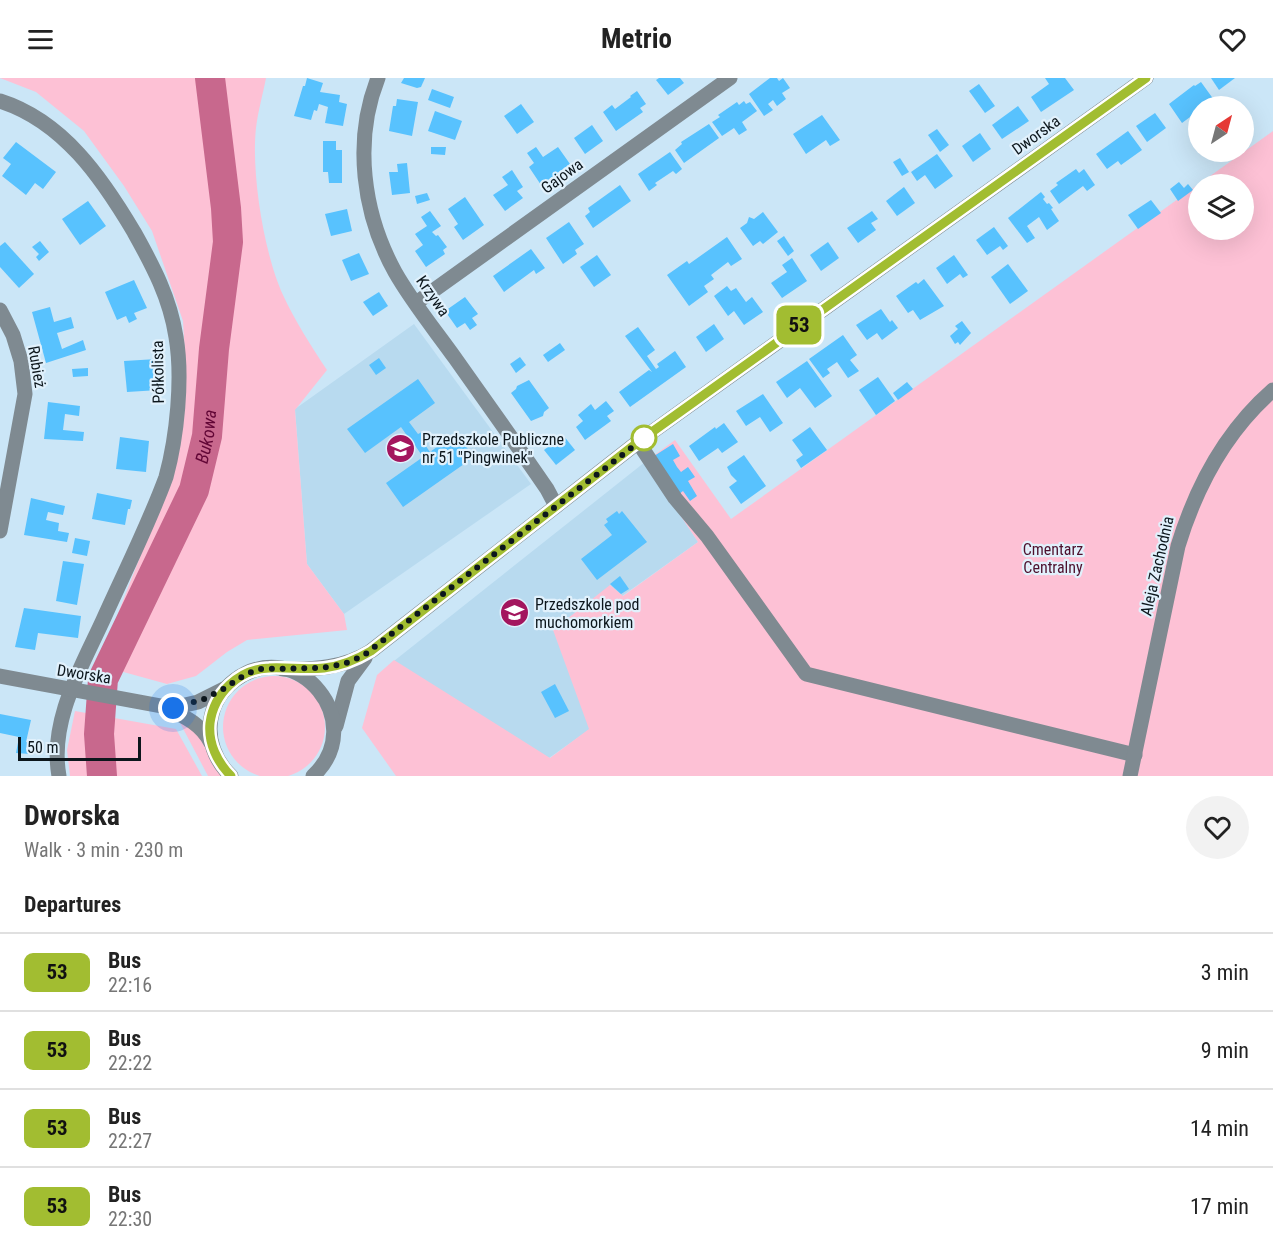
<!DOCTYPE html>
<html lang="en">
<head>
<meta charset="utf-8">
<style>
	:root { --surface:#fff; --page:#f2f2f2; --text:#222; --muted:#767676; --line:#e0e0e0 }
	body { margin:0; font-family:"Roboto Condensed",sans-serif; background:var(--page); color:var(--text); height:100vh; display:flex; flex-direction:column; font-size:22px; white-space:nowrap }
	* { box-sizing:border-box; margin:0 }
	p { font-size:20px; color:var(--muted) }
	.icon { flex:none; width:33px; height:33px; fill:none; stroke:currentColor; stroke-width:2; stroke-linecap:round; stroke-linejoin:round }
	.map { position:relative; height:698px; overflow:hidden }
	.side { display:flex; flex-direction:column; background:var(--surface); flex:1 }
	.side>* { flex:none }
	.badge { padding:0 12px; border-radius:9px; font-size:21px; line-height:39px }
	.needle { width:39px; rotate:36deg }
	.controls { position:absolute; left:1188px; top:18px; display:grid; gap:12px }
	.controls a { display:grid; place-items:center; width:66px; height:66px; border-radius:50%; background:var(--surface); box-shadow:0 6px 24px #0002; font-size:30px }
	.scale { position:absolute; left:18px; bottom:15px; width:123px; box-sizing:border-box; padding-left:6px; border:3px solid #0c161c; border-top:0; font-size:16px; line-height:21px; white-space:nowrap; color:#0c161c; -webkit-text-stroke:4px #e1f1fc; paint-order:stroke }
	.you { position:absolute; width:30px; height:30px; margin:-15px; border:4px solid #fff; border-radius:50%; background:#1a73e8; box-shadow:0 0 0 9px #1a73e833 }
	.map>.badge { position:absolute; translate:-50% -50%; box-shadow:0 0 0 3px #fff }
	h2 { padding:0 24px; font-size:22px; line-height:54px }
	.round { display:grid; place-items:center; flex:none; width:63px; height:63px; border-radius:32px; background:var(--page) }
	.summary { display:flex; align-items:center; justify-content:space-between; height:102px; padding:0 24px }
	h1 { font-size:28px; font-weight:700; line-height:45px }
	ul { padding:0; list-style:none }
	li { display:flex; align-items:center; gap:18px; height:78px; padding:0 24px; border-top:2px solid var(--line) }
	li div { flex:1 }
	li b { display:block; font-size:22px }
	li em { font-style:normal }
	li .badge { min-width:66px; font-weight:700; text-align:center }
	header { display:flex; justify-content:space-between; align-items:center; height:78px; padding:0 24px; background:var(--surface); font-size:27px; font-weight:700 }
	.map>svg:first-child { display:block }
	.built { fill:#b8daef }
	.green { fill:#fdc1d5; fill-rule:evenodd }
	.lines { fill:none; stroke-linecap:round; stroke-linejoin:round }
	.river { stroke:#c8688d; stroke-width:30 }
	.building { fill:#58c2fe }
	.minor { stroke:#7f8a91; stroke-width:15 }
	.line-casing { stroke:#fff; stroke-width:14 }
	.line { stroke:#a2bd31; stroke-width:9 }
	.walk { stroke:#0c161c; stroke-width:6; stroke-dasharray:0 10.8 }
	.stop-dot { fill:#fff; stroke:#a2bd31; stroke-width:3 }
	.labels { text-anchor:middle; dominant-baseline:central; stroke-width:4.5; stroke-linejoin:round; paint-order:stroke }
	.street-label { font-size:16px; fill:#0c161c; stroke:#e1f1fc }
	.poi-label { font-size:16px; fill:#0c161c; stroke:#e1f1fc; text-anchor:start }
	.park-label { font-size:16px; fill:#4e102d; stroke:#e1f1fc }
	.water-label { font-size:18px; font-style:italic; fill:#620636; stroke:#e1f1fc }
</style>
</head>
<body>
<header><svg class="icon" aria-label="menu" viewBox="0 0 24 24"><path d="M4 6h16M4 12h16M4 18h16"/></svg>Metrio<svg class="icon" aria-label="heart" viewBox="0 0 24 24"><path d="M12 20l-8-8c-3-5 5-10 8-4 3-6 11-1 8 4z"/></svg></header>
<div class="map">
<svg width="1273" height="698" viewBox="0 0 1273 698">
	<rect width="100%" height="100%" fill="#cbe6f7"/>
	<g class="built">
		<path d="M414,246L531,406L344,536L307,486L295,331Z"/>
		<path d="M645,384L698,464L622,518L610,507L590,651L549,680L394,583Z"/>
	</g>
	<g class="green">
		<path d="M0,0H266C263,16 258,33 256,50C251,95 264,176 283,217C295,243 311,268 327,292L295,332L307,486L344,536L347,552L247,562L227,574L196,598L167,606L98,587L173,394L180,359L186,295L183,243L152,153L124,108L84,53L36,14Z"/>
		<path d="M1273,53V698H396L362,650L377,597L394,582L550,680L589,651L553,552L610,507L623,518L698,464L645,384L675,362L731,441ZM1198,106H1244V152H1198Z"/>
		<circle cx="274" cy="649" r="51"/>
		<path d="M75,633L176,651L202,698H70L67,672Z"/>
		<path d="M177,639L190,644L223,698H208Z"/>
	</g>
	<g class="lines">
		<path class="river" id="s1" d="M102,698L99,656L103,601L194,412L207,358L214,271L228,164L226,130L210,0"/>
	</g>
	<g class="building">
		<path d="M307,0L323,5L320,14L340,17L339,24L347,26L343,48L325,45L328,29L319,26L317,33L314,32L311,42L294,38L303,8H305Z"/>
		<path d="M404,0H425L421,9L417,10L401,5Z"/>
		<path d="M659,0H680L684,5L668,17L656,2Z"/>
		<path d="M770,0H777L779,3L783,0L790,10L782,15L786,21L777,28L773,22L768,26L773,32L764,38L749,16Z"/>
		<path d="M1045,0H1065L1074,12L1041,34L1031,19L1049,6Z"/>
		<path d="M1211,0H1235L1219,12Z"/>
		<path d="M1201,4L1214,22L1205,28H1198V33L1182,45L1169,26L1194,7L1195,8Z"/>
		<path d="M979,6L995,28L985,35L969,13Z"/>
		<path d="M432,11L454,19L450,30L428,22Z"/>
		<path d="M637,13L646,26L640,30L643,34L616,53L603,34L612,27L615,31L631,19L630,18Z"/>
		<path d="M397,21L418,24L412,58L389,53L393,28H396Z"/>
		<path d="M744,23L746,26L750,24L757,33L742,44L747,52L739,57L734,50L722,58L712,44L720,39L718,37L737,24L739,27Z"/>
		<path d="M521,26L534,44L517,56L504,38Z"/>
		<path d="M1018,28L1029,43L1002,61L992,47Z"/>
		<path d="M435,33L462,43L455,62L428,53Z"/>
		<path d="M1155,35L1166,50L1147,64L1136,48Z"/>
		<path d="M822,37L840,62L830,68L826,62L806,76L793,56Z"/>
		<path d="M709,46L719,60L684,85L675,72L682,66L681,64Z"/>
		<path d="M592,47L603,63L585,76L574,60Z"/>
		<path d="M937,51L949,67L940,74L928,57Z"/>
		<path d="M1128,53L1142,72L1121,87L1118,83L1107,91L1096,76Z"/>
		<path d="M980,55L991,71L973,84L962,68Z"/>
		<path d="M323,63H336V72H342V105H329L328,94H323Z"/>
		<path d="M16,64L56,94L43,111L35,105L26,117L2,98L11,86L3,80Z"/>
		<path d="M431,69H446L445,77L431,76Z"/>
		<path d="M536,69L543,79L558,69L570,86L541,107L529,89L534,85L527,75Z"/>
		<path d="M670,74L682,91L676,96L673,93L655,105L657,107L649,113L638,96Z"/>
		<path d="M937,76L953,98L935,111L925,97L917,103L911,94Z"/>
		<path d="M900,80L909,94L902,98L893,84Z"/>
		<path d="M407,85L410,115L392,117L389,94H398L397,86Z"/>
		<path d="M1076,91L1079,95L1084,91L1095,107L1087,113L1083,108L1059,126L1050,113L1058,107L1056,105Z"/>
		<path d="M512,92L523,109L517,113L523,120L505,133L493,117L508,107L502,99Z"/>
		<path d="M1179,104L1184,110L1188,106L1193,112L1178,123L1170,111Z"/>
		<path d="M620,107L631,123L593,150L585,138L590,134L588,130Z"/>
		<path d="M904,109L915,125L897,138L886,123Z"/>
		<path d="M1041,114L1045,119L1043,121L1047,126L1049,125L1053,130L1051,131L1059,143L1047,152L1039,139L1027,148L1035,160L1027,165L1008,140Z"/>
		<path d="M427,115L430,122L417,126L415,118Z"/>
		<path d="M465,119L484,147L463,162L454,149L458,146L448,131Z"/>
		<path d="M1151,122L1161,135L1138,151L1128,137Z"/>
		<path d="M88,123L106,148L80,167L62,141Z"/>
		<path d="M347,131L352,153L331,158L325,136Z"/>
		<path d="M430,133L441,148L432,154L436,158L438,157L447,169L443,172L445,176L426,189L415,173L423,167L415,156L427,148L421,139Z"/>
		<path d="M872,133L878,141L871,145L876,152L858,165L847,150Z"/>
		<path d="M763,134L778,154L763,166L760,163L753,168L740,150L747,145L749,139L754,141Z"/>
		<path d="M569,144L584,166L575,172L577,176L563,186L546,160Z"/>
		<path d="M994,149L1008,168L1003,172L1000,168L987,177L976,162Z"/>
		<path d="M784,158L794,173L788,178L777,163Z"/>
		<path d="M727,159L742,181L731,188L728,184L711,197L714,201L704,208L708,214L689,228L667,197L687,183L689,186Z"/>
		<path d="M40,163L49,174L39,183L36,179L39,176L32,169Z"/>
		<path d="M5,164L34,196L19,210L0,189V168Z"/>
		<path d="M828,164L839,180L821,193L810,177Z"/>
		<path d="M531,171L545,190L536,196L534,192L504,214L493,198Z"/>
		<path d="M359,175L369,196L351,203L342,182Z"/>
		<path d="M597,177L611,197L594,209L580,189Z"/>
		<path d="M954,177L968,197L963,200L960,196L947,206L936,190Z"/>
		<path d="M792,180L807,203L782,220L771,205L787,194L782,187Z"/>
		<path d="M1008,186L1028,213L1010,226L991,199Z"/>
		<path d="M924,201L944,228L920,242L913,232L908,235L896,218L916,204L918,206Z"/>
		<path d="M134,202L147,230L134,235L137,241L129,245L126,238L117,242L105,214Z"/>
		<path d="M727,208L731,213L736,210L746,224L752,219L763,234L744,247L734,233L728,238L714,218Z"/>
		<path d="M379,214L388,228L373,238L363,224Z"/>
		<path d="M465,219L478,236L472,240L477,247L470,252L465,245L457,250L445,233Z"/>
		<path d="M50,229L54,244L71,239L74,250L57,255L62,271L83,262L86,272L46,285L32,234Z"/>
		<path d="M881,231L890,244L892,242L898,250L882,262L877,255L867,262L856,247Z"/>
		<path d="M962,243L971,255L960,267L958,264L955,266L950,258L958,251L955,248Z"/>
		<path d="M714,246L724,261L706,274L696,259Z"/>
		<path d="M638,249L655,272L647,278L656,291L659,289L657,286L675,273L686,289L630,329L619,314L649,292L652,294L625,258Z"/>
		<path d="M843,257L857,277L850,282L859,293L848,300L837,284L827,291L830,295L823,300L809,281Z"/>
		<path d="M560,265L565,272L548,284L543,277Z"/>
		<path d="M520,279L526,287L516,295L510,286Z"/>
		<path d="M379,280L386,290L376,297L369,287Z"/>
		<path d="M157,281L159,312L127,314L124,283Z"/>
		<path d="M807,283L832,318L815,330L800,310L787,320L776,304Z"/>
		<path d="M88,290V298L73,299L72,291Z"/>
		<path d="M878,299L895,323L876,337L859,312Z"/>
		<path d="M418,301L435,325L409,344L418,356L422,354L425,358L421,361L430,374L456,355L474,379L403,429L386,405L423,379L414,366L410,369L407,364L410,362L401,349L365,375L347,351Z"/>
		<path d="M529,302L549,330L544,334L543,338L531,343L511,315L516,311L517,308Z"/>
		<path d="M907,304L913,311L898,322L893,315Z"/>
		<path d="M763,316L783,345L770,354L760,339L746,348L736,333Z"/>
		<path d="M606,323L614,333L607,338L611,343L585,362L576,349L583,343L578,337L591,326L595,332Z"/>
		<path d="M48,324L80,328L79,338L65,336L63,352L84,354L83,363L44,361Z"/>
		<path d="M724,345L738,364L722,375L718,370L699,383L689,368L715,349L716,351Z"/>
		<path d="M810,349L827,372L801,390L796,382L803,377L792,362Z"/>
		<path d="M563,357L575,372L556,387L544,372Z"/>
		<path d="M120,359L149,363L146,394L116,391Z"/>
		<path d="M673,366L680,378L673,382L677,389L681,394L688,389L695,399L688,403L697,418L690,423L683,413L679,416L654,378Z"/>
		<path d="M744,377L766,408L741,426L729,409L737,403L731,397L727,389Z"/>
		<path d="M97,415L132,422L130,431H128L125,447L92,441Z"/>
		<path d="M31,420L65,428L63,437L48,434L46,442L59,445L58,453L69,455L67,464L24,457Z"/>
		<path d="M617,433L619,436L622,433L647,464L597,502L581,481L612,457L604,447L608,444L606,441Z"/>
		<path d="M75,460L90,463L87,478L72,475Z"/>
		<path d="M63,483L84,486L77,527L56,523Z"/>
		<path d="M620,498L629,511L621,516L610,506Z"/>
		<path d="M24,530L81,538L78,560L38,555L35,572L15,569Z"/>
		<path d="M555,606L569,633L555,640L541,614Z"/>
		<path d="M0,636L31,642L26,664L32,665L30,676L16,675L19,659L0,655Z"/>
	</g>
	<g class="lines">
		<g class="minor">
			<path d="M378,0C353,63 363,136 395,194C412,224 435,252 455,280C486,324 517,367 547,411L556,428"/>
			<path d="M0,23C63,43 102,100 134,154C153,188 170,220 176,259C183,300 177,359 166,399C148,448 124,495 103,542C81,590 49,643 59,698"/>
			<path d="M416,225L730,0"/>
			<path d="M0,232L13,257L21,283L25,316L0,453"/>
			<path d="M638,364L675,420L707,458L806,596L1135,677"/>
			<path d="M283,591C314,592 344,590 371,573L638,364L1146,0"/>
			<path d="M0,598L172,630L198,624L224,611"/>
			<path d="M168,631C186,639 202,647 211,665"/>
			<path d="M336,648L348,603L365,580"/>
			<path d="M231,698C215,683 207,661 211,640C214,624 223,611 235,602C298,556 370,645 313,698"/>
			<path d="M1130,698L1178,468C1196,409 1226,353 1273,312"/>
		</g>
	</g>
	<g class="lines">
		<defs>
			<path id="line" d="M231,698C217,684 208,665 210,645C214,615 239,591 269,590C287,589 305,592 324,590C341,588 356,582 371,573L638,364L1146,0"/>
		</defs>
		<use href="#line" class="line-casing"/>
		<use href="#line" class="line"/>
		<path class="walk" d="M173,630L204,621L222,612L246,596L260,591L322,590L344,586L363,578L644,360"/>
	</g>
	<defs>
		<symbol id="school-disc" viewBox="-11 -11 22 22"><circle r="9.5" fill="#a3165e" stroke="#e1f1fc"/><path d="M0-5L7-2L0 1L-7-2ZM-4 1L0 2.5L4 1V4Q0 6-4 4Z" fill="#fff"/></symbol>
	</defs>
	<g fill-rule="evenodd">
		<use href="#school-disc" x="384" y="354" width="33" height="33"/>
		<use href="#school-disc" x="498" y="518" width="33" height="33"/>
	</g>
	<circle class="stop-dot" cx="644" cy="360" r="12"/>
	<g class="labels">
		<g class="street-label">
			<text transform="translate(1036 57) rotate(-36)">Dworska</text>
			<text transform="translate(562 98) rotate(-36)">Gajowa</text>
			<text transform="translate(433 218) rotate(55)">Krzywa</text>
			<text transform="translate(37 289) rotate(80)">Rubież</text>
			<text transform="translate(158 294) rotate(-91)">Półkolista</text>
			<text transform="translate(1157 488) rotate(-77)">Aleja Zachodnia</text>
			<text transform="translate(84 596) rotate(9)">Dworska</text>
		</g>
		<g class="poi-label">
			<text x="422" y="361">Przedszkole Publiczne<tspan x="422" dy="18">nr 51 "Pingwinek"</tspan></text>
			<text x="535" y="526">Przedszkole pod<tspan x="535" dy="18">muchomorkiem</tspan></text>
		</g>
		<g class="park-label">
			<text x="1053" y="471">Cmentarz<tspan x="1053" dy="18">Centralny</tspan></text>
		</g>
		<g class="water-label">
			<text stroke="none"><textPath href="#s1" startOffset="362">Bukowa</textPath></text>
		</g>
	</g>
</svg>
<div class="controls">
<a><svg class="needle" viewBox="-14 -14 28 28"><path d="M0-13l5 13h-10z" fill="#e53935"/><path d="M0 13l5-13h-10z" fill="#767676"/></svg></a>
<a><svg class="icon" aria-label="layers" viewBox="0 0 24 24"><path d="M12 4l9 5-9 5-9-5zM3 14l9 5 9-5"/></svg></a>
</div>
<div class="scale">50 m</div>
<div class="you" style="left:173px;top:630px"></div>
<b class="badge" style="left:799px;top:247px;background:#a2bd31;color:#111">53</b>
</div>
<section class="side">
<div class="summary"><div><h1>Dworska</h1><p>Walk · 3 min · 230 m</p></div><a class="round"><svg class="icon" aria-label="heart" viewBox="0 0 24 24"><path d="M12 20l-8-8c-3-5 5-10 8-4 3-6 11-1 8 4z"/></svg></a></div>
<h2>Departures</h2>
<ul>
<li><span class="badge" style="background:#a2bd31;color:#111">53</span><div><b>Bus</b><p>22:16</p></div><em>3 min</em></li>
<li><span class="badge" style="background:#a2bd31;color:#111">53</span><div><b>Bus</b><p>22:22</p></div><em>9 min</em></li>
<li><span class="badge" style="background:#a2bd31;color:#111">53</span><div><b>Bus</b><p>22:27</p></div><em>14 min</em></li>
<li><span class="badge" style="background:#a2bd31;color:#111">53</span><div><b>Bus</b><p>22:30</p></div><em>17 min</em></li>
</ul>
</section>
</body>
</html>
